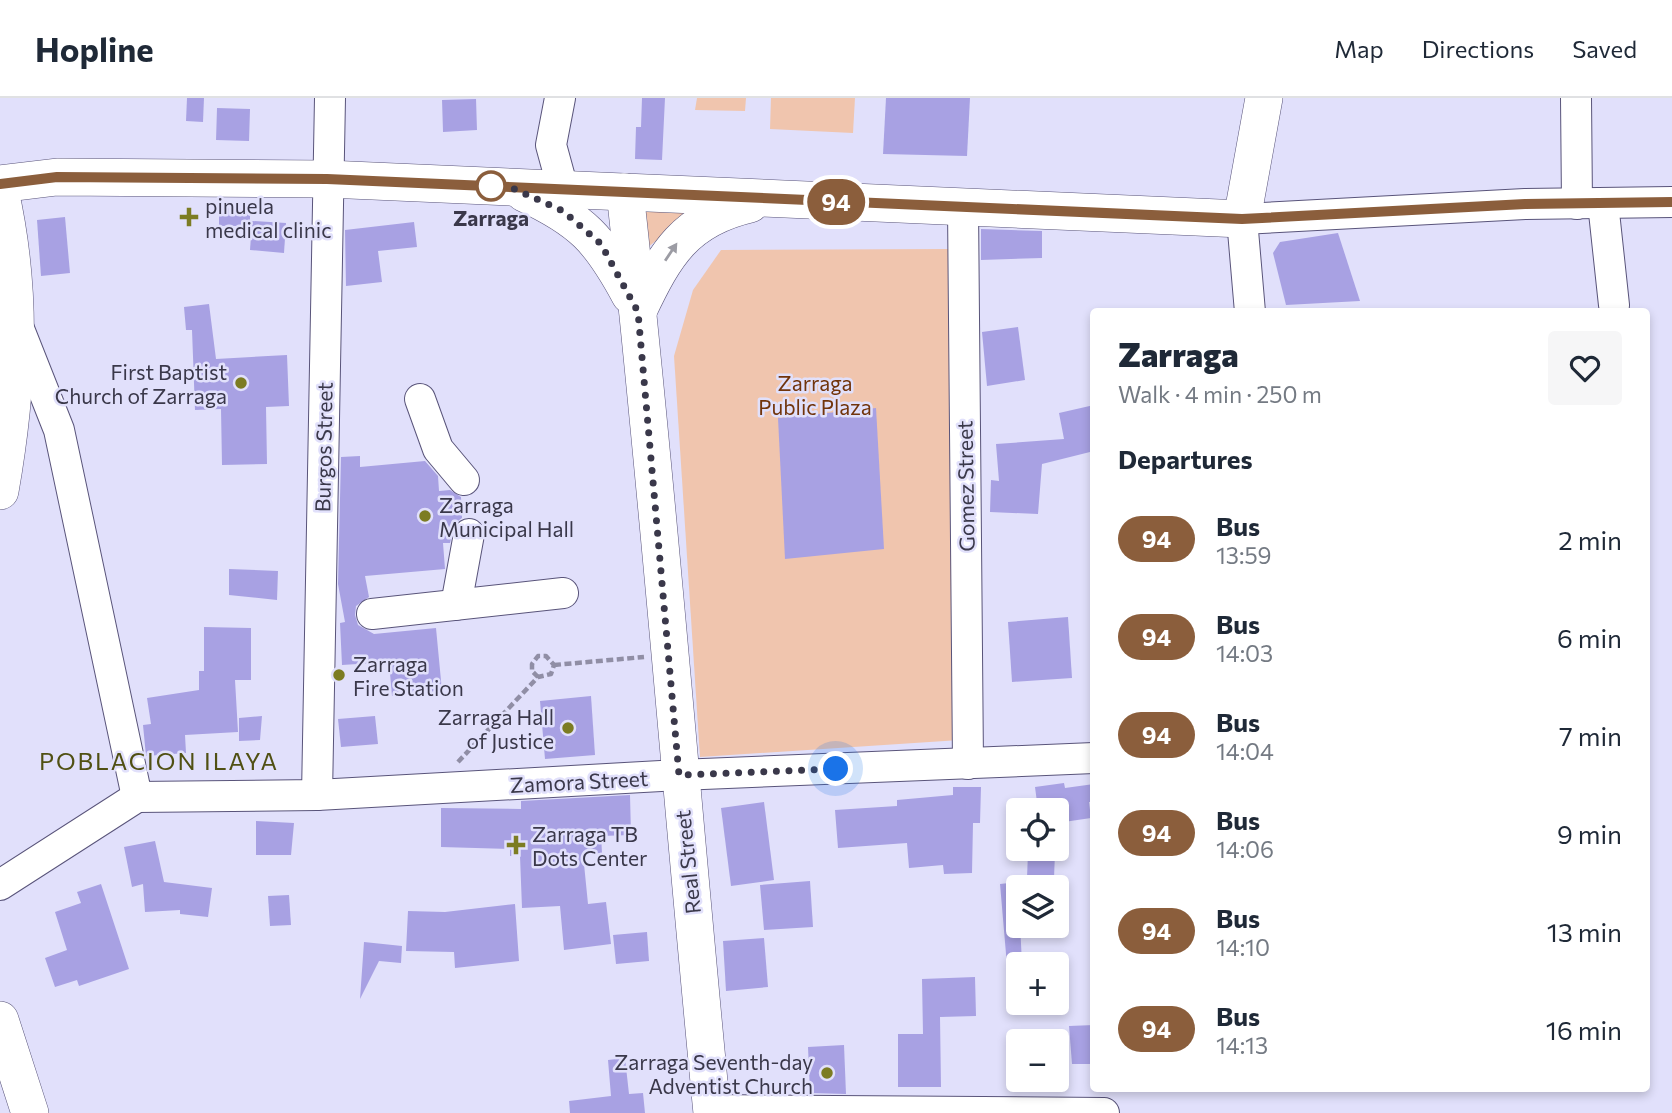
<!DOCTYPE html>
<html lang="en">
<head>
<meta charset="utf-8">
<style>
	:root { --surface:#fff; --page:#f6f6f7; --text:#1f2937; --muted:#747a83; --line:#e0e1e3 }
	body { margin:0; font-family:Commissioner,sans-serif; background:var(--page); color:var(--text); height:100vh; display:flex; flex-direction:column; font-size:26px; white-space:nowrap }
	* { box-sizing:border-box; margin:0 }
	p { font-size:23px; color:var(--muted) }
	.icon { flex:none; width:38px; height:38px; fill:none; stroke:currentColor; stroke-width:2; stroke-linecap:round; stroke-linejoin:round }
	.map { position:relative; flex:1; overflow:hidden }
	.panel { position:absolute; left:1090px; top:210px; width:560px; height:784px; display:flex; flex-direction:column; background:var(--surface); border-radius:7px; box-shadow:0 4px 10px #0003 }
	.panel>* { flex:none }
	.badge { padding:0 14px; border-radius:23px; font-size:24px; line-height:46px }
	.buttons { position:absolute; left:1006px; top:700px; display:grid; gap:14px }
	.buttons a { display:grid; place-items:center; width:63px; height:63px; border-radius:7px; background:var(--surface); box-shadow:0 4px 10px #0003; font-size:35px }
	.you { position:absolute; width:35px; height:35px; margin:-18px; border:5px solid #fff; border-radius:50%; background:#1a73e8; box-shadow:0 0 0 10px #1a73e833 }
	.map>.badge { position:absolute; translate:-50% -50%; box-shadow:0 0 0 4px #fff }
	h2 { padding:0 28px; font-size:26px; line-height:63px }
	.round { display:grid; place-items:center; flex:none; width:74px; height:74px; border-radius:7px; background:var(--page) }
	.headline { display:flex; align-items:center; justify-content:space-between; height:119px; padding:0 28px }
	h1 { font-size:33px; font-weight:800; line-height:52px }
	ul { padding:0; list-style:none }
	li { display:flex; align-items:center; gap:21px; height:98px; padding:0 28px }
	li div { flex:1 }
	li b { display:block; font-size:26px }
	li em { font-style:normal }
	li .badge { min-width:77px; font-weight:700; text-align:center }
	header { display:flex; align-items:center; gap:42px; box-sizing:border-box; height:98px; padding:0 35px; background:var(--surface); border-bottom:2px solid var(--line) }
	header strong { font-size:33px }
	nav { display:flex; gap:38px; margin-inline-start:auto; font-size:24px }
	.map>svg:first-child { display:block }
	.green { fill:#f0c5ae }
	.building { fill:#a8a1e3 }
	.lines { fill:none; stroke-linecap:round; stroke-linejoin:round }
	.minor-casing { stroke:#59547a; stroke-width:32 }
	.major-casing { stroke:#59547a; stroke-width:38 }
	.path { stroke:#908ea5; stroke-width:4.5; stroke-dasharray:7 3.5; stroke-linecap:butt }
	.minor { stroke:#fff; stroke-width:30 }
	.major { stroke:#fff; stroke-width:37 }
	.oneway { fill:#9c9ca4 }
	.line-casing { stroke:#fff; stroke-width:16 }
	.line { stroke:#8b5e3c; stroke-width:10 }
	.walk { stroke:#3a384a; stroke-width:7; stroke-dasharray:0 12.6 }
	.stop-dot { fill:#fff; stroke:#8b5e3c; stroke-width:3.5 }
	.poi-dot { fill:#7c7c23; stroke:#e1e0fb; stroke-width:2.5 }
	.labels { text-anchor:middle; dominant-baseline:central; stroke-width:5; stroke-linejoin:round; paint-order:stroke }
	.poi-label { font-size:21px; fill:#3a384a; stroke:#e1e0fb; text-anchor:start }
	.stop-label { font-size:21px; font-weight:bold; fill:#3a384a; stroke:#e1e0fb }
	.park-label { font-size:21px; fill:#71340c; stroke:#e1e0fb }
	.street-label { font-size:21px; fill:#3a384a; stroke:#e1e0fb }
	.quarter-label { font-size:24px; letter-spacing:2px; fill:#505013; stroke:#e1e0fb }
</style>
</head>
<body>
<header>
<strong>Hopline</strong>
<nav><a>Map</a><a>Directions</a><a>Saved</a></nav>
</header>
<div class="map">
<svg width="1672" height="1015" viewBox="0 0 1672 1015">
	<rect width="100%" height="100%" fill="#e1e0fb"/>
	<g class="green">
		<path d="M697,0H746L745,13L695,12Z"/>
		<path d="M771,0H855L853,35L770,31Z"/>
		<path d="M642,110H696L647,150Z"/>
		<path d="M950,151L960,642L700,659L674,258L693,192L721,152Z"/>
	</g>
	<g class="building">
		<path d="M187,0H204L203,24L186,23Z"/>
		<path d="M642,0H665L662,62L635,61L636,29H641Z"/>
		<path d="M886,0H970L967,58L883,56Z"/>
		<path d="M476,1L477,32L443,34L442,2Z"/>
		<path d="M217,10L250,11L249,43L216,42Z"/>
		<path d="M219,110L250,111V128H219Z"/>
		<path d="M65,119L70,175L41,178L37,122Z"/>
		<path d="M252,123L286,125L284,155L250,152Z"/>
		<path d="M414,124L417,149L378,153L382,184L346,188L345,132Z"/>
		<path d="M981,131L1042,133V160L981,162Z"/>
		<path d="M1338,135L1360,203L1286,207L1273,155L1280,144Z"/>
		<path d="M209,206L216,261L287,257L289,308L266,309L267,366L222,367L221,311L195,312L192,232H186L184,209Z"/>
		<path d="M1018,229L1025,282L987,288L982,234Z"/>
		<path d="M1094,307V353L1042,366L1038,416L990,414L991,382L999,383L996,346L1064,341L1059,315Z"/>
		<path d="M876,310L884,451L785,461L778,320Z"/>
		<path d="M360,358V369L425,363L438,378L439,393L450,392L461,399L462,420L455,425L450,445H443L445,471L365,478L369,499L356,508L355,517L358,527L374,536L436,530L442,593L392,598L389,564L342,567L340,525L345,524L338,486L341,359Z"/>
		<path d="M229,471L278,473L277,502L229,497Z"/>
		<path d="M1068,519L1072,580L1012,584L1008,524Z"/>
		<path d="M204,529L251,530V582H235L238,634L185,637L186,655L146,658L143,627L151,626L147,600L199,592V573H204Z"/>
		<path d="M591,598L595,657L545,661L540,603Z"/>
		<path d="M262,618L260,642L239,643V620Z"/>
		<path d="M375,618L378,646L341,649L338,621Z"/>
		<path d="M1064,685L1065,690L1094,686V704H1089L1091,720L1057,725V712H1038L1035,689Z"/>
		<path d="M953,689H981L980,725H973L972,775L944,776L943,767L909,770L907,745L838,750L835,712L897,708V702L953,697Z"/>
		<path d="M630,697L631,737L601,738L602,755L583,756L588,806L606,804L611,846L564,852L560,808L522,810L520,758H510V751L441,749V710L521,711V703Z"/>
		<path d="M764,704L774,782L731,788L721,710Z"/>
		<path d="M256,723L294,725L291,757H256Z"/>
		<path d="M155,743L164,784L212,790L208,819L180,816V812L145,814L143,786L132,789L124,749Z"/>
		<path d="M1028,754L1055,755L1054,780H1027Z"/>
		<path d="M810,783L813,829L764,832L760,787Z"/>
		<path d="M1018,784L1022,866H1018V879H1008L1000,786Z"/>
		<path d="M101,786L129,871L79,888L77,882L55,889L45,860L67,852L55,814L81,805L77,794Z"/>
		<path d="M289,797L291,827L270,828L268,798Z"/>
		<path d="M515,806L519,863L455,870L454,854L406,853L408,813L445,814Z"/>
		<path d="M647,834L649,863L616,866L613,837Z"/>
		<path d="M764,840L768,889L726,893L723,843Z"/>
		<path d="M364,844L402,848L401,865L379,863L360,901Z"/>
		<path d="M975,879L976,918L940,919L941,989H898V936H923L922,881Z"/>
		<path d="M1094,927V966H1072L1069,928Z"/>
		<path d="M844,947L846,996L810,995L808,949Z"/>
		<path d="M625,960L629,996L643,995L645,1015H570L569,1003L611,998L608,962Z"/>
	</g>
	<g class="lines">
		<defs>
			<g id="minor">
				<path d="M560,0L551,47L563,91"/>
				<path d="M1576,0L1577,106"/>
				<path d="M1603,105L1614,207"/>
				<path d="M963,109L968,666"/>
				<path d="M1250,214L1242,121L1525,106L1672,104"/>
				<path d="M17,226L59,332L137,699L317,697L679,677L1094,660"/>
				<path d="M420,301L438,351L464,382"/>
				<path d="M456,507L469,436"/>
				<path d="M372,516L563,495"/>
				<path d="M317,697L330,0"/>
				<path d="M0,787L137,699"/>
				<path d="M711,1012L1104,1015"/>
			</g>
			<g id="major">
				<path d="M0,86L57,79L327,81L1242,121L1264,0"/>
				<path d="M0,93C23,195 18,291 0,393"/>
				<path d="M625,94C659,401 682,708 712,1015"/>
				<path d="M524,95C582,122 600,141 630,197"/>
				<path d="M638,213C665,156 685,121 750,106"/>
				<path d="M0,922L30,1015"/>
			</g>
		</defs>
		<use href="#minor" class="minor-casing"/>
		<use href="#major" class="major-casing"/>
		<g class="path">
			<path d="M554,567L644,559"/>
			<path d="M458,664L538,579L551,576L554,567L546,558H538L532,566V573L538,579"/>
		</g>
		<use href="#minor" class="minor"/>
		<use href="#major" class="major"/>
	</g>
	<defs><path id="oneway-solid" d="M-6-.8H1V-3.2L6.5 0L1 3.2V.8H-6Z" transform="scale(1.75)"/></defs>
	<use class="oneway" href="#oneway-solid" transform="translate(671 154) rotate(-56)"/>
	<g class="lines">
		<defs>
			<path id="line" d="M0,86L57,79L327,81L1242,121L1525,106L1672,104"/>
		</defs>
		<use href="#line" class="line-casing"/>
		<use href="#line" class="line"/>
		<path class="walk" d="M491,88H484L510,89L563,113L601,146L638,214L679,677L836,671"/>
	</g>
	<circle class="stop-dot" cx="491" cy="88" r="14"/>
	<g class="poi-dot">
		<path d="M185.5 108.5h7v7h7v7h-7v7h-7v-7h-7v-7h7z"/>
		<circle cx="241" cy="285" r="7"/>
		<circle cx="425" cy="418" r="7"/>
		<circle cx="339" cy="577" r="7"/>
		<circle cx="568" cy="630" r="7"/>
		<path d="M512.5 736.5h7v7h7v7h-7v7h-7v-7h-7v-7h7z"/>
		<circle cx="827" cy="975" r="7"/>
	</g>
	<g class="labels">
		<g class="poi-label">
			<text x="205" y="107">pinuela<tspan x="205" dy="24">medical clinic</tspan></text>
			<text x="227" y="273" text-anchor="end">First Baptist<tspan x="227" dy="24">Church of Zarraga</tspan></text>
			<text x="439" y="406">Zarraga<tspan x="439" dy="24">Municipal Hall</tspan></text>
			<text x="353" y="565">Zarraga<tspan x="353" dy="24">Fire Station</tspan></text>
			<text x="554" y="618" text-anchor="end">Zarraga Hall<tspan x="554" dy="24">of Justice</tspan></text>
			<text x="532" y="735">Zarraga TB<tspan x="532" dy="24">Dots Center</tspan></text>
			<text x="813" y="963" text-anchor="end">Zarraga Seventh-day<tspan x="813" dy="24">Adventist Church</tspan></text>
		</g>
		<g class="stop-label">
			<text x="491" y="119">Zarraga</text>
		</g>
		<g class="park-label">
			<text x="815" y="284">Zarraga<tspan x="815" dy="24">Public Plaza</tspan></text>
		</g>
		<g class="street-label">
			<text transform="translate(323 349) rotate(-89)">Burgos Street</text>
			<text transform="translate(965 388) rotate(-91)">Gomez Street</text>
			<text transform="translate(579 683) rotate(-3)">Zamora Street</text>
			<text transform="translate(687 764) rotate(-96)">Real Street</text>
		</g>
		<g class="quarter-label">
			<text x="159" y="662">POBLACION ILAYA</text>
		</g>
	</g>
</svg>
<div class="buttons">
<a><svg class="icon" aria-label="locate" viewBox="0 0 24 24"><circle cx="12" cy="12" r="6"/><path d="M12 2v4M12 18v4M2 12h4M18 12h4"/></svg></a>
<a><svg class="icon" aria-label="layers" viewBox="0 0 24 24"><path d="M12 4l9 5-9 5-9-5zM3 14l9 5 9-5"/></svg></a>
<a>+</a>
<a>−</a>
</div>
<div class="you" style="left:836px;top:671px"></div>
<b class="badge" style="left:836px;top:104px;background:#8b5e3c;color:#fff">94</b>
<section class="panel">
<div class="headline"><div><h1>Zarraga</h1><p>Walk · 4 min · 250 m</p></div><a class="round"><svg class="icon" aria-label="heart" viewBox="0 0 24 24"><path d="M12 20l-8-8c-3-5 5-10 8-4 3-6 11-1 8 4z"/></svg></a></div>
<h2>Departures</h2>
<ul>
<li><span class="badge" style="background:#8b5e3c;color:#fff">94</span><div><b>Bus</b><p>13:59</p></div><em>2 min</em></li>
<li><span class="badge" style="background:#8b5e3c;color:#fff">94</span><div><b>Bus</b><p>14:03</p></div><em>6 min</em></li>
<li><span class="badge" style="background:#8b5e3c;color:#fff">94</span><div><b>Bus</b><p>14:04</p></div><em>7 min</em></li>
<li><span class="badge" style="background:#8b5e3c;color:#fff">94</span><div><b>Bus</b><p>14:06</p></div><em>9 min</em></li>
<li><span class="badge" style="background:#8b5e3c;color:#fff">94</span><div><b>Bus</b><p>14:10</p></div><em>13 min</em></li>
<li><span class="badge" style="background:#8b5e3c;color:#fff">94</span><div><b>Bus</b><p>14:13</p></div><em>16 min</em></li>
</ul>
</section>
</div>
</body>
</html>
